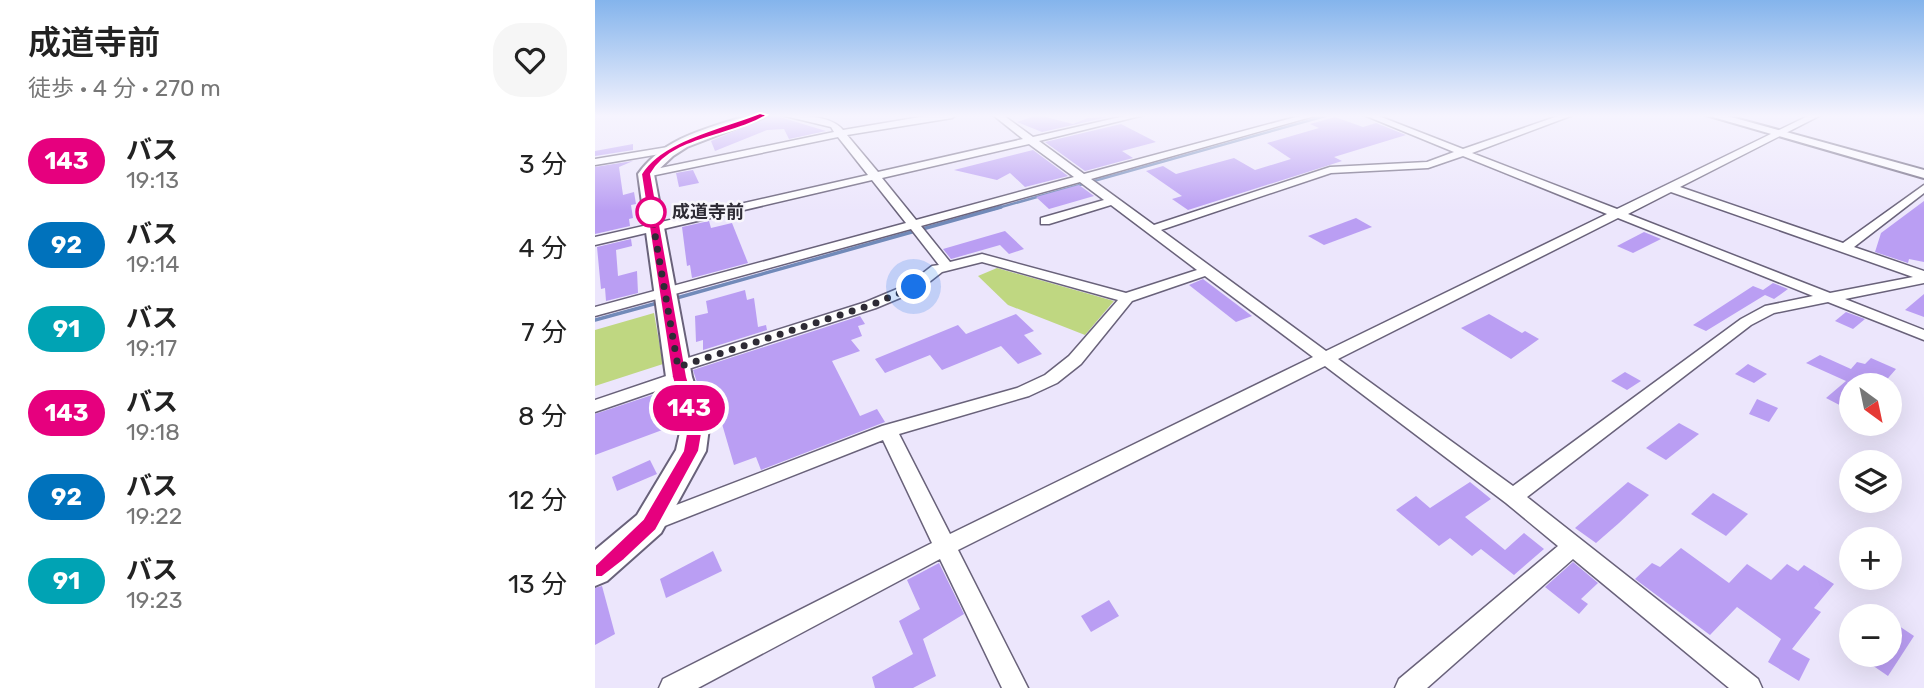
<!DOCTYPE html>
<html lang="ja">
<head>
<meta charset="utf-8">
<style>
	:root { --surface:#fff; --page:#f6f6f6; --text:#222; --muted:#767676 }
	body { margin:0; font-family:Rubik,"Noto Sans JP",sans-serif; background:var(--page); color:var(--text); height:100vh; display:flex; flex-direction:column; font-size:26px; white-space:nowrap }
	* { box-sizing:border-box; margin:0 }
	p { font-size:23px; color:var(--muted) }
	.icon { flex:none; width:38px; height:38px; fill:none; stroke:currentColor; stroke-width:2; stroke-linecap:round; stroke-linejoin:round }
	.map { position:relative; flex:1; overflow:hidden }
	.details { display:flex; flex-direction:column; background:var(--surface); width:595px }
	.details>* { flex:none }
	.badge { padding:0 14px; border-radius:23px; font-size:24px; line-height:46px }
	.needle { width:46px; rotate:147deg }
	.tools { position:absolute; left:1244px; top:373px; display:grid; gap:14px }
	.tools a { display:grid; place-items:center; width:63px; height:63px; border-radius:50%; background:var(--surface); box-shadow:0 7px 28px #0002; font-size:35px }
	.you { position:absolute; width:35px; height:35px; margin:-18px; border:5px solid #fff; border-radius:50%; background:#1a73e8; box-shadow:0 0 0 10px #1a73e833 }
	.map>.badge { position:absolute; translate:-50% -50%; box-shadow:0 0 0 4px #fff }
	.round { display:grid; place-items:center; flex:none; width:74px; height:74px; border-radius:28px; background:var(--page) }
	.overview { display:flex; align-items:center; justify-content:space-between; height:119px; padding:0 28px }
	h1 { font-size:33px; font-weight:600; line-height:52px }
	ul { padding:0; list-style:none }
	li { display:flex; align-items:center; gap:21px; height:84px; padding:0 28px }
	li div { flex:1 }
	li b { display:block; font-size:26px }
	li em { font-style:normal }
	li .badge { min-width:77px; font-weight:700; text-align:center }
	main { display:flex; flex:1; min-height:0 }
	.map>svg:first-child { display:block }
	.green { fill:#bfd781 }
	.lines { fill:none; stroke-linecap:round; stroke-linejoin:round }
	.stream-far1 { stroke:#718ab9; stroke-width:2.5 }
	.stream { stroke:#718ab9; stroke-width:3.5 }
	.building { fill:#ba9ef3 }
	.minor-casing { stroke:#69627a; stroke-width:3 }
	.tertiary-casing { stroke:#69627a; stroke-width:4 }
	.primary-casing { stroke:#69627a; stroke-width:4 }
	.minor { fill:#fff; fill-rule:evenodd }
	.tertiary { fill:#fff; fill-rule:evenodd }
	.primary { fill:#fff; fill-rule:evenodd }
	.line { fill:#e6007e; stroke:#fff; stroke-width:2 }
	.walk { stroke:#2e2b35; stroke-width:7; stroke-dasharray:0 12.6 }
	.stop-dot { fill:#fff; stroke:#e6007e; stroke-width:3.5 }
	.labels { text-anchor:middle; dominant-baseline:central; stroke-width:5; stroke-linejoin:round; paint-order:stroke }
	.far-stop-label { font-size:18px; font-weight:bold; fill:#2e2b35; stroke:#f8f6fc; text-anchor:start }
</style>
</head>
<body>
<main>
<section class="details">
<div class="overview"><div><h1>成道寺前</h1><p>徒歩 · 4 分 · 270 m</p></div><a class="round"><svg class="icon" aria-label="heart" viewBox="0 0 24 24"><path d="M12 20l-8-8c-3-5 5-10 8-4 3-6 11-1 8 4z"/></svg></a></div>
<ul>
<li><span class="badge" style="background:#e6007e;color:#fff">143</span><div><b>バス</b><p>19:13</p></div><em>3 分</em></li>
<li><span class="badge" style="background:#0072bc;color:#fff">92</span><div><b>バス</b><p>19:14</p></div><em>4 分</em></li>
<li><span class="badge" style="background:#00a3b4;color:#fff">91</span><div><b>バス</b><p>19:17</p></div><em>7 分</em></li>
<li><span class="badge" style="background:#e6007e;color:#fff">143</span><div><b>バス</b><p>19:18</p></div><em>8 分</em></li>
<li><span class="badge" style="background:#0072bc;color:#fff">92</span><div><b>バス</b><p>19:22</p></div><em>12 分</em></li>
<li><span class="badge" style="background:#00a3b4;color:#fff">91</span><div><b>バス</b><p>19:23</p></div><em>13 分</em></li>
</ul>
</section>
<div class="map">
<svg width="1329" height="688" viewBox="0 0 1329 688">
	<rect width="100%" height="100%" fill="#ece6fc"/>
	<g class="green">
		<path d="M402,268L519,301L490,335L413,305L383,276Z"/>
		<path d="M59,313L68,364L0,386V330Z"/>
	</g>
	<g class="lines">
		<path class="stream-far1" d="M399,209L734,115"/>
		<g class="stream">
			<path d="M78,299L406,207"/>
			<path d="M0,320L66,302"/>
		</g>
	</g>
	<g class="building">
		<path d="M178,115L231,131L194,139L189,129L172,130L120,151L116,141Z"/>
		<path d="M443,115L478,124L493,118L513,117L447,132L422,122Z"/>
		<path d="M740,117L768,127L781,123L811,135L739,157L747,161L593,210L577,199L587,196L551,171L568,166L581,174L639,158L660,170L696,159L672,143L724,128L715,124Z"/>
		<path d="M526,124L561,142L527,151L538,158L490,171L450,142Z"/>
		<path d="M38,144V150L0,156V151Z"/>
		<path d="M438,150L473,176L430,187L415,173L402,180L359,170Z"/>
		<path d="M38,161L24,167L28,195L39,192L41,204L36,205L38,218L34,219L35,226L0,234V167Z"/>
		<path d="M98,170L104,183L84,187L81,173Z"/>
		<path d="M484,185L499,196L454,209L441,197Z"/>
		<path d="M1329,201V262L1314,259L1313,263L1280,252L1286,233Z"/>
		<path d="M761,218L777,227L729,245L713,236Z"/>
		<path d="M114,221L116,228L137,223L153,263L97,278L95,265L92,266L87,227Z"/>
		<path d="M410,231L429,249L414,254L405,245L356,259L348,249Z"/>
		<path d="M1049,232L1066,239L1038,253L1022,246Z"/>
		<path d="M36,239L37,246L21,250L23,276L42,271L43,293L11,301L10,288L6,289L2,247Z"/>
		<path d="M608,279L657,316L641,322L594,285Z"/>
		<path d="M1178,283L1193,289L1179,299L1170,295L1111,331L1098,325L1158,286L1168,290Z"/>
		<path d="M150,290L152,300L159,298L163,327L171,325L172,330L108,350V340L101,342L100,316L113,313L111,301Z"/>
		<path d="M1329,294V317L1310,310Z"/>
		<path d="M1251,312L1270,319L1258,329L1240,321Z"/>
		<path d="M421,314L439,331L429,335L447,354L423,364L406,346L347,370L335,355L290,373L280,359L363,325L371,334Z"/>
		<path d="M894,314L927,333L930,331L944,339L916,359L866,328Z"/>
		<path d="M265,316L270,324L263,326L267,336L256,340L265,351L237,361L265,416L282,409L290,422L166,470L161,457L139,465L120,400L109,404L98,370Z"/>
		<path d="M1225,355L1256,369L1262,362L1270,364L1276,358L1301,369L1288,384L1280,380L1275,385L1256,384V411L1231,398L1251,381L1211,363Z"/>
		<path d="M1153,364L1172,374L1159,383L1140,374Z"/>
		<path d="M1030,372L1046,381L1032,390L1016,381Z"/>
		<path d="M72,390L78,426L0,455V414Z"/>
		<path d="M1162,399L1183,408L1174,422L1154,414Z"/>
		<path d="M1084,423L1104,434L1071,460L1051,448Z"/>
		<path d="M55,460L62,474L22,491L17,477Z"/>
		<path d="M875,482L896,499L870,517L910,550L929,533L949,549L919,575L886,549L877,556L855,538L844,546L801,510L821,496L835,508Z"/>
		<path d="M1033,482L1054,495L1024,523L1001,543L980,528Z"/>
		<path d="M1118,493L1153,514L1131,536L1096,514Z"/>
		<path d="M1086,548L1134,583L1152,564L1176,580L1192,564L1203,571L1209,565L1239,584L1219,608L1226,612L1197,649L1215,659L1204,681L1173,662L1186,639L1142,607L1115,635L1040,579L1057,563L1065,567Z"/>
		<path d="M118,551L127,571L71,598L65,579Z"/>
		<path d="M978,562L1003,583L986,599L993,604L984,614L950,587Z"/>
		<path d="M344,563L369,614L328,639L341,676L318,688H280L277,677L318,654L304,621L325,609L312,580Z"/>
		<path d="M7,586L20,634L0,645V588Z"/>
		<path d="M514,600L524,616L496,632L486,616Z"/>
		<path d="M1295,620L1319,636L1293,676L1261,654H1295Z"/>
	</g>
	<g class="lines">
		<defs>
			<g id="minor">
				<path d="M186,115C204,115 236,115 248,130L337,115H361L357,118L252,135L283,172L428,139L398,115H408L438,137L534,115H549L444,141L489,174L708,115H723L496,179L559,225L735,167L832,162L859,152L769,115H781L868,149L966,115H978L877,153L1022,209L1215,115H1226L1085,187L1248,243L1329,185V193L1259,247L1329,271V283L1250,299L1329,330V340L1233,302L1179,313L1156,325L932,497L1163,679L1167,688H1134L978,559L832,688H800L804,679L963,546L911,503L730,366L363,550L433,688H407L345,559L103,688H64L68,679L337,543L288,440L57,531L50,529L47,523L50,517L287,426L422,388L450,375L474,356L523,300L387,262L347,272L324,290L281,308L84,372L92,377L90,381L0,412V400L83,372L75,367L77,363L271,302L314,284L337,266L344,265L316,229L0,316V307L311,223L277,180L0,245V237L273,175L243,137L51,177L46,174L51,171L239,132L236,127ZM434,144L479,177L321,220L287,178ZM868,156L1012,214L731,351L566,230L736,173L833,168ZM485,182L509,200L446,218V224H454L516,205L602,270L531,293L387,254L355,262L326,226ZM1076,192L1318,277L1235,293L1033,214ZM1023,218L1218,296L1170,306L1146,319L918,486L743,359ZM610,276L718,357L355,534L304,434L434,396L462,383L486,364L537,301Z"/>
				<path d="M79,146L83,147V151L0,165V159Z"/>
			</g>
			<path id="tertiary" d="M1111,115H1129L1329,170V178Z"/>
			<path id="primary" d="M154,115H175L92,147L78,156L59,174L97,377L114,428L111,451L66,533L12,581L0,586V550L42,515L81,450L86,428L71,377L43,174C69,137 114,128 154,115Z"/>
		</defs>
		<use href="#minor" class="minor-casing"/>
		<use href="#tertiary" class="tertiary-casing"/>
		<use href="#primary" class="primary-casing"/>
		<use href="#minor" class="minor"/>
		<use href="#tertiary" class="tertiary"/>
		<use href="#primary" class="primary"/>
	</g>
	<linearGradient id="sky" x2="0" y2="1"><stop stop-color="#84b4ec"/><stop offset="0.55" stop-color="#f6f4fe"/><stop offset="1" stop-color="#f6f4fe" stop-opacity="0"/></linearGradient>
	<rect width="1329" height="211" fill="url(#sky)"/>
	<path class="line" d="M165,113L172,115C139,137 77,136 56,174L92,377L108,428L104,451L61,530L29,560L7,577H0V565L48,519L88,451L92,428L77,377L46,174C66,140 130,127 165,113Z"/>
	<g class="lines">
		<path class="walk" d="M56,212L83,367L276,305L319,287"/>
	</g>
	<circle class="stop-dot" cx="56" cy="212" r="14"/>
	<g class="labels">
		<g class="far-stop-label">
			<text x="77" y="212">成道寺前</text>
		</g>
	</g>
</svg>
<div class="tools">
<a><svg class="needle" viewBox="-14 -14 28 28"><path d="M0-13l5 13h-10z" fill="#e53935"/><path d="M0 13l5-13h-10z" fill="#767676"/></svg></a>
<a><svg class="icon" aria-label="layers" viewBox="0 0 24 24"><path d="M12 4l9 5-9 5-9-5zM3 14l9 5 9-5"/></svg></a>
<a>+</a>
<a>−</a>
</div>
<div class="you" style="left:319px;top:287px"></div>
<b class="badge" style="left:94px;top:408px;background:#e6007e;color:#fff">143</b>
</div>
</main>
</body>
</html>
